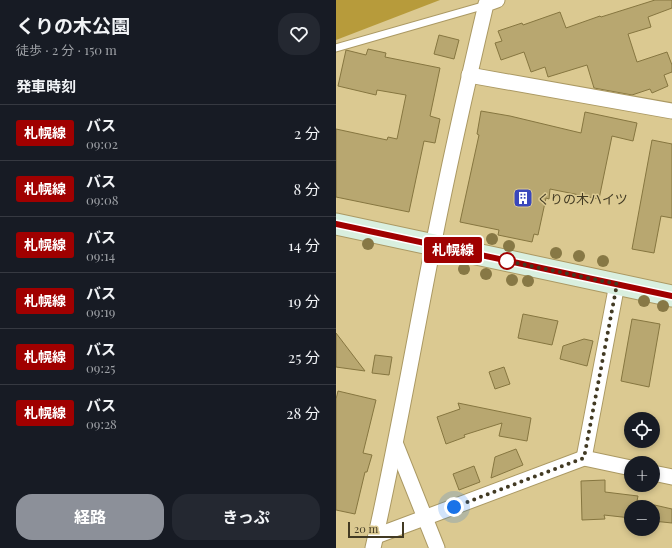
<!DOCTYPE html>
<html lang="ja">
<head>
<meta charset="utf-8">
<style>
	:root { --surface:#171b24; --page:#242831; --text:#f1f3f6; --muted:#9ea1a6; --line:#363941; --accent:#8c9099 }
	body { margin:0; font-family:"Playfair Display","Noto Sans JP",serif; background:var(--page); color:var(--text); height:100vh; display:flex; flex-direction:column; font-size:15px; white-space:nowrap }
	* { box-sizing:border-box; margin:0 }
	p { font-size:13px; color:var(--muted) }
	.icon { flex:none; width:22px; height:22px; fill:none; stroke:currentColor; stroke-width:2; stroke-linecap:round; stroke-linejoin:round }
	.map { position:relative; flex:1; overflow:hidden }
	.details { display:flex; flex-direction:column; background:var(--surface); width:336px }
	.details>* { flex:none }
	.badge { padding:0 8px; border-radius:3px; font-size:14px; line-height:26px }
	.buttons { position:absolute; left:288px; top:412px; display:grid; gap:8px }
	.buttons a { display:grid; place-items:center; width:36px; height:36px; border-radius:50%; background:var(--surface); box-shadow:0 2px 6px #0003; font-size:20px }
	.scale { position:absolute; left:12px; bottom:10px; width:56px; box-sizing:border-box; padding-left:4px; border:2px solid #423a23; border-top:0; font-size:11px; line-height:14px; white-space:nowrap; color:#423a23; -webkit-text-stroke:3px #dbc991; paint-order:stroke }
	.you { position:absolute; width:20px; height:20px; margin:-10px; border:3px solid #fff; border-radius:50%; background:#1a73e8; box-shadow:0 0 0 6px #1a73e833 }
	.map>.badge { position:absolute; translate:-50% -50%; box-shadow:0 0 0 2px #fff }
	h2 { padding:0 16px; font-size:15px; line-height:36px }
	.round { display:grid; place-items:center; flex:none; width:42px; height:42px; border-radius:16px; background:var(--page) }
	.head { display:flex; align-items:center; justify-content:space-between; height:68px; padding:0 16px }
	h1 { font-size:19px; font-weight:700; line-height:30px }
	.primary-button { display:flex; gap:8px; margin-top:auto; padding:8px 16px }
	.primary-button a { flex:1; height:46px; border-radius:16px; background:var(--accent); color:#fff; font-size:16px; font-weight:700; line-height:46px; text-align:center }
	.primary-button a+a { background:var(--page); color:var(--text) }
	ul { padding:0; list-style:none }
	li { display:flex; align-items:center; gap:12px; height:56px; padding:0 16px; border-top:1px solid var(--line) }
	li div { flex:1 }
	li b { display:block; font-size:15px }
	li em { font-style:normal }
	li .badge { min-width:44px; font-weight:700; text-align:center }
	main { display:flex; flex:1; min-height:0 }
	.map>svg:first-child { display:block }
	.park { fill:#b79b3b }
	.building { fill:#b8a770; stroke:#867640 }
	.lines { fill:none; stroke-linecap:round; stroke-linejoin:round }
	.lane-casing { stroke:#ab9963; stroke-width:9 }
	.street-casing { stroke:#ab9963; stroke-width:17 }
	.secondary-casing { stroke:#ab9963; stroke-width:23 }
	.lane { stroke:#fff; stroke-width:7 }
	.street { stroke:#fff; stroke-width:15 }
	.secondary { stroke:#d9efdf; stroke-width:21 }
	.tree { fill:#877845 }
	.line-casing { stroke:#fff; stroke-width:9 }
	.line { stroke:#a00000; stroke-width:6 }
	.walk { stroke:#423a23; stroke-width:4; stroke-dasharray:0 7.2 }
	.stop-dot { fill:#fff; stroke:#a00000; stroke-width:2 }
	.labels { text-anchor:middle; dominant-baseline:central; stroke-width:3; stroke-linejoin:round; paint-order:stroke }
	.poi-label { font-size:13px; fill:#423a23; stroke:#dbc991; text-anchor:start }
</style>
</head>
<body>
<main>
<section class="details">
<div class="head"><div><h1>くりの木公園</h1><p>徒歩 · 2 分 · 150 m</p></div><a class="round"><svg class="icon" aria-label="heart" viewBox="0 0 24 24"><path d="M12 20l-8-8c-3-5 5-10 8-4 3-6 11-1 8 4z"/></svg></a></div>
<h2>発車時刻</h2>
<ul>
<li><span class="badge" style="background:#a00000;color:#fff">札幌線</span><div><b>バス</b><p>09:02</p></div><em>2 分</em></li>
<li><span class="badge" style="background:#a00000;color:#fff">札幌線</span><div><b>バス</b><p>09:08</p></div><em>8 分</em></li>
<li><span class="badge" style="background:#a00000;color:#fff">札幌線</span><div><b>バス</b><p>09:14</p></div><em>14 分</em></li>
<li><span class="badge" style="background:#a00000;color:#fff">札幌線</span><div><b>バス</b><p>09:19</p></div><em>19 分</em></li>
<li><span class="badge" style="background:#a00000;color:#fff">札幌線</span><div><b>バス</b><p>09:25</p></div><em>25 分</em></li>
<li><span class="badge" style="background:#a00000;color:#fff">札幌線</span><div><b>バス</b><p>09:28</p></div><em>28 分</em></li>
</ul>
<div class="primary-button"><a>経路</a><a>きっぷ</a></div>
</section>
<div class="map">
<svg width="336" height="548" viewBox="0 0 336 548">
	<rect width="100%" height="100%" fill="#dbc991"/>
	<path class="park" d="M0,0H104L0,40Z"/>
	<g class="building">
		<path d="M319,0H336V8L312,17L315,27L292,34L301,62L331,52L336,65V72L328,75L332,86L316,93L314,89L296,95L258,88L251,65L212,77L209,67L195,72L188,52L165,60L159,43L166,41L162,31L186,23L187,25L224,12L230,28L264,16L265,17Z"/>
		<path d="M103,35L123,40L118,59L98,54Z"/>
		<path d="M32,49L50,53L49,57L104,68L94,116L104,119L99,143L88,141L73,212L0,197V129L51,140L52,137L61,139L70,95L41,90L40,95L2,86L10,50L30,55Z"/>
		<path d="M145,111L174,116L245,133L249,112L301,123L297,141L276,136L263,199L214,189L213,199L210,198L202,235L198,234L196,242L162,235L163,230L124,222L143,135L141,134Z"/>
		<path d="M316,140L336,144V218L325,216L318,253L296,249Z"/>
		<path d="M187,314L222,321L216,345L182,338Z"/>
		<path d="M296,319L324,324L313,387L285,381Z"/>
		<path d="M0,333L29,371L0,367Z"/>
		<path d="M248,339L257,341L251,366L224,359L227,346Z"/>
		<path d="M39,355L56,357L53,375L36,373Z"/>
		<path d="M168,367L174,384L159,389L153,372Z"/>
		<path d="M2,391L40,400L27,453L36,455L31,472H29L19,514L0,510V399Z"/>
		<path d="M122,403L195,418L191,441L163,436L166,423L128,435L129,437L110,444L101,417L124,409Z"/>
		<path d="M180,449L187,465L155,478L159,457Z"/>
		<path d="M138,466L144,482L123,490L117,474Z"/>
		<path d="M269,480V492L302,496L301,501L336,509V523L317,521V507H295V518L268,515L269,519L246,520L245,481Z"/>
	</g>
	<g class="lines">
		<defs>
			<path id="lane" d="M0,48L150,5"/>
			<g id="street">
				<path d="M133,75L336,111"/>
				<path d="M60,445L101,548"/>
				<path d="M248,458L281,284"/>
				<path d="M317,473L336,477"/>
				<path d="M40,536L248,458L295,468"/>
				<path d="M37,548C60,448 77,347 97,246C113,165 131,85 150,4L161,0"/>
			</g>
			<path id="secondary" d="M0,224L336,296"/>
		</defs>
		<use href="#lane" class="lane-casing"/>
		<use href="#street" class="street-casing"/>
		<use href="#secondary" class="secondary-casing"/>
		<use href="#lane" class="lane"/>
		<use href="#street" class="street"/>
		<use href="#secondary" class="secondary"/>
	</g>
	<g class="tree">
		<circle cx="156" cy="239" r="6"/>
		<circle cx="32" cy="244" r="6"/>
		<circle cx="173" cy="246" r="6"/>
		<circle cx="220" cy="253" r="6"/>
		<circle cx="243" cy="256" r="6"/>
		<circle cx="267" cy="261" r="6"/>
		<circle cx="128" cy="269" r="6"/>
		<circle cx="150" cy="274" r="6"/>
		<circle cx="176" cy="280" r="6"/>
		<circle cx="192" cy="281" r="6"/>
		<circle cx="308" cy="301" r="6"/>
		<circle cx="327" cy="306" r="6"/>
	</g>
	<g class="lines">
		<defs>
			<path id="line" d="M0,224L336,296"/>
		</defs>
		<use href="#line" class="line-casing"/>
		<use href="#line" class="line"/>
		<path class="walk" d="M118,507L248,458L281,284L171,261"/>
	</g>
	<defs>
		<symbol id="building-square" viewBox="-11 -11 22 22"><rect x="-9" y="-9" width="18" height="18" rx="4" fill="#3a47bb" stroke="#dbc991"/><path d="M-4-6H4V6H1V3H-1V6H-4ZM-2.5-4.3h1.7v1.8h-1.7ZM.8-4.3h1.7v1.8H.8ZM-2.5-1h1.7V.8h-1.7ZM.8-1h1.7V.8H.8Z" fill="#fff"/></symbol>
	</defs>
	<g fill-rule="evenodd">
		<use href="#building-square" x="176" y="187" width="22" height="22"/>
	</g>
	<circle class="stop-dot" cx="171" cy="261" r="8"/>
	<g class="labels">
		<g class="poi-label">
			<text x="201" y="198">くりの木ハイツ</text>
		</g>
	</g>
</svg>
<div class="buttons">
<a><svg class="icon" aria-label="locate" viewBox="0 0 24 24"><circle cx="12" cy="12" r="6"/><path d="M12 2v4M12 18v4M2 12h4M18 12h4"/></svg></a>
<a>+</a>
<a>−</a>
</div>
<div class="scale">20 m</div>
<div class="you" style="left:118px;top:507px"></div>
<b class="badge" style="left:117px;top:250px;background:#a00000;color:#fff">札幌線</b>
</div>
</main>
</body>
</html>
